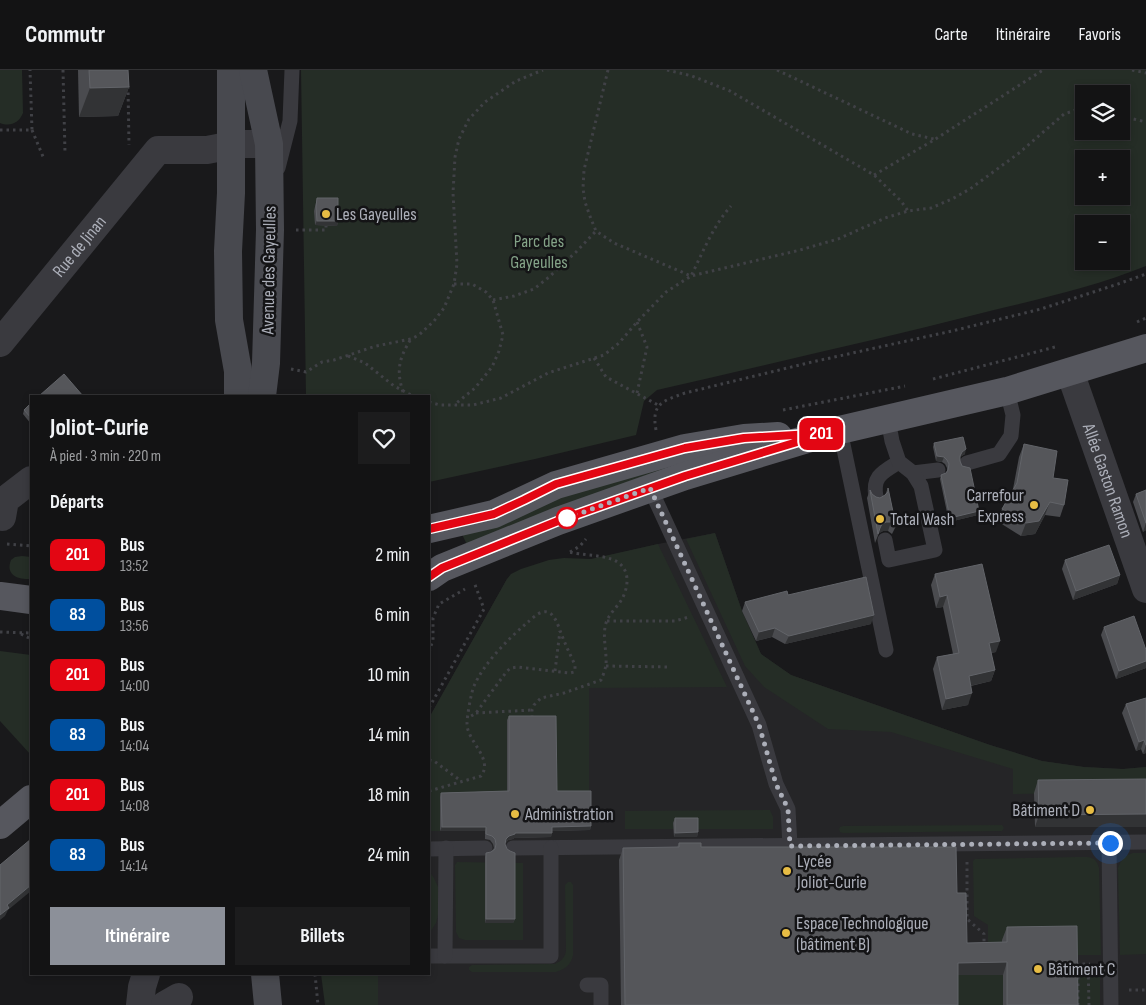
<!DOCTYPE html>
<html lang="fr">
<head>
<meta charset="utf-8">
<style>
	:root { --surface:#131314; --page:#1c1c1d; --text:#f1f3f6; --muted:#9d9ea0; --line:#323234; --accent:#8c9099 }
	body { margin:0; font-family:"Sofia Sans Condensed",sans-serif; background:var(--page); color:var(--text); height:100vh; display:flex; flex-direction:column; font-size:19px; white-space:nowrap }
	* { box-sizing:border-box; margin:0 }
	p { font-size:16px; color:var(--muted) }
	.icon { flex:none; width:28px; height:28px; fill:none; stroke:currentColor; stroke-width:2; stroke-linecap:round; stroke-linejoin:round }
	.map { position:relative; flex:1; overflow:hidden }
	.side { position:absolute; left:30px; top:325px; width:400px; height:580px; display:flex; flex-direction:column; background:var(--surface); border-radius:0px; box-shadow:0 2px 8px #0003,0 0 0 1px var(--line) }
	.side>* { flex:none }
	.badge { padding:0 10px; border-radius:8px; font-size:18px; line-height:32px }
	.buttons { position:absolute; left:1075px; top:15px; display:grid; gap:10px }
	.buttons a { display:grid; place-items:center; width:55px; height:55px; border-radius:0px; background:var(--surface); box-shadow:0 2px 8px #0003,0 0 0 1px var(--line); font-size:25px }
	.you { position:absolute; width:25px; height:25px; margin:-12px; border:4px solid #fff; border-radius:50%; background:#1a73e8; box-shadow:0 0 0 8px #1a73e833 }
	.map>.badge { position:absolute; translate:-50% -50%; box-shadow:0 0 0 2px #fff }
	h2 { padding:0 20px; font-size:19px; line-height:45px }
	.round { display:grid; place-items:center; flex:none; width:52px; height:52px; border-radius:0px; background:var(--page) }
	.head { display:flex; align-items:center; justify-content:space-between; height:85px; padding:0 20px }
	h1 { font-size:24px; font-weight:700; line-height:38px }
	.button { display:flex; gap:10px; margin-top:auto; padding:10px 20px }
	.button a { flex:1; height:58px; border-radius:0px; background:var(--accent); color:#fff; font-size:20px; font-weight:700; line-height:58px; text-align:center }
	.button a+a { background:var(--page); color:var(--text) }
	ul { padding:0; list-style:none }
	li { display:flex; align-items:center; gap:15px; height:60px; padding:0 20px }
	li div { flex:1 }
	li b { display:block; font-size:19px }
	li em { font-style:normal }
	li .badge { min-width:55px; font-weight:700; text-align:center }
	header { display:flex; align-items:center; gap:30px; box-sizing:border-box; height:70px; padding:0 25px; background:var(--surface); border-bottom:1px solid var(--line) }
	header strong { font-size:24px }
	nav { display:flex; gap:28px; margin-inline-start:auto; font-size:18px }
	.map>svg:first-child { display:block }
	.built { fill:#252527 }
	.green { fill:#252d26; fill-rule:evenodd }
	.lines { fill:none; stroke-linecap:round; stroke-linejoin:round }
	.path { stroke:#404146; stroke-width:3; stroke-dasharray:2.5 4; stroke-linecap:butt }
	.lane { stroke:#3a3a3f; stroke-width:15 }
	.street { stroke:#3a3a3f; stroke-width:28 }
	.secondary { stroke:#48494f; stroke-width:28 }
	.primary { stroke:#56575e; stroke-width:28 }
	.wall { fill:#4a4b4f }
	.shaded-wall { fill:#323335 }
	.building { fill:#55565a; stroke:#626469 }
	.line-casing { stroke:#fff; stroke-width:11 }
	.line { stroke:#e30613; stroke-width:8 }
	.walk { stroke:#acafb9; stroke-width:5; stroke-dasharray:0 9 }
	.poi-dot { fill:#e7bc44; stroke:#141416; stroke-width:2 }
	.stop-dot { fill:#fff; stroke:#e30613; stroke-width:2.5 }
	.labels { text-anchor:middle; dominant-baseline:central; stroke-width:5; stroke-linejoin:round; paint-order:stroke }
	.poi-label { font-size:18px; fill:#acafb9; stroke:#141416; text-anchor:start }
	.park-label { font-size:18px; fill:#84a388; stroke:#141416 }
	.street-label { font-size:18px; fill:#acafb9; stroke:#141416 }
</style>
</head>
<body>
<header>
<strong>Commutr</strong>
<nav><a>Carte</a><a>Itinéraire</a><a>Favoris</a></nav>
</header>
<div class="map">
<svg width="1146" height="935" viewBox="0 0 1146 935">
	<rect width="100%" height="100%" fill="#19191b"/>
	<path class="built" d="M715,463L742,541L761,584L791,605L990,675L1042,691L1084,697L1123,699L1146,697V935H378V904H429V648L507,509L658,474Z"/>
	<g class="green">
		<path d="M0,0H22L23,43C19,53 10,57 0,53Z"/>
		<path d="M301,0H1146V196C1092,218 1034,230 978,244C871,271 764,295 657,320L644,331L636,365L535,389L429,412V326H306ZM1084,24H1121V61H1084ZM1084,89H1121V126H1084ZM1084,154H1121V191H1084Z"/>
		<path d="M674,391L676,400L468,477L461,462L553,427Z"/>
		<path d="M715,463L742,541L761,584L791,605L990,675L1042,691L1084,697L1123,699L1146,697V722L1013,724V699L891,662L828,659L764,617L745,596L686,469Z"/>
		<path d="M658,474L727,617L589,618V725L440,727V761H429V648L507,509L511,504L521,499L549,490L564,488L591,489Z"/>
		<path d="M22,486L31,487V509C18,510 5,505 11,490L15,487Z"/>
		<path d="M0,581L31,585V685L0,651Z"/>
		<path d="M770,740L773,747V759H625V741Z"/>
		<path d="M1002,755L1004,758L1002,761L843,763L840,762L839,759L840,757L843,756Z"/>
		<path d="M1133,783H1146V884L1120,885L1118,798C1121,790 1125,785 1133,783Z"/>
		<path d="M1077,787C1088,787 1096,785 1099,798L1101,885H1073L1002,870V885H988V855L974,846L973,791L975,789Z"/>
		<path d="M457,792L523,793V870H465L459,868L456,862L455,795Z"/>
		<path d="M429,801L434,808L438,817V845L436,853L429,864Z"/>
		<path d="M568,812H571L573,815V885C571,895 565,899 556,902H472L469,900V897L472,895L555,894C561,891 565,888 566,881L565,815Z"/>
		<path d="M1073,903H1100V935H1074Z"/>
		<path d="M321,904H378V935H325Z"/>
		<path d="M953,905H1003V935H954Z"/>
	</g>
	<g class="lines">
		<g class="path">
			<path d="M63,0L65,83"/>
			<path d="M608,0L584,100L583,118L585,132L591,149L596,161L614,173L691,206C703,182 713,156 731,136"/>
			<path d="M667,0L692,6L730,21L874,105L901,131L908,141"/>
			<path d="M777,0L912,64L934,69"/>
			<path d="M1132,0L1146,3"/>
			<path d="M128,16L129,75"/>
			<path d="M1121,46L1146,52"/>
			<path d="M0,60H32L30,0"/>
			<path d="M32,60L44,89"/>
			<path d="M874,105L934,70L1043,0"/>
			<path d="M296,160H326V156"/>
			<path d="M454,214H472L486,222L493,230L503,265L499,281L492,297L475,318L454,335"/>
			<path d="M493,230L514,226L534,219L549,207L576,182L596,161"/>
			<path d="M637,252L647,277L637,323"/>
			<path d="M1137,252L1146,248"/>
			<path d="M348,286L365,293L394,316L413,326"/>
			<path d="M594,288L606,307L658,335"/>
			<path d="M291,299L306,302L322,292L334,290L376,276L411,269L419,265L434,251L444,238L454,214L457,194L453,123L455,87L459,69L469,49L485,32L516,11L543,0"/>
			<path d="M933,309L1055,277"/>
			<path d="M403,322C396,300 399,288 411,269"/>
			<path d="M429,332L440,335H473L501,328L548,303L604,285L619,273L637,252L666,222L691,206L800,180L838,169L885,148L908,141L931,138L952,129L970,119L1019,83L1064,44L1079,39H1084"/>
			<path d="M783,340L905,316"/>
			<path d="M656,360C651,333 663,331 685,323L812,292L952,261L1041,239L1118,214L1146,204"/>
			<path d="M7,474L31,476"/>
			<path d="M570,482L580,476L586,469"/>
			<path d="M607,551H675L689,547"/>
			<path d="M0,562L31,563"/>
			<path d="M21,564L31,569"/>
			<path d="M429,582L433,570V548L439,534L465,519"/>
			<path d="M606,596L669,597"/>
			<path d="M555,601L560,561"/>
			<path d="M429,638L484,539L474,512"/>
			<path d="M476,643L532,640"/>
			<path d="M532,648V640L534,635L541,628L564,623L601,610C603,606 605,600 606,595C607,582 602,566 606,553C609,543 619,536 623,527C630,512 629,495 611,489C600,485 581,485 569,482"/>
			<path d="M429,690L434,691L461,711"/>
			<path d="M429,721L481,706C494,689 467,671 467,654C467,646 471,623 474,616C484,593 508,569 528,552C532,549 537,543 543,542C547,541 551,543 553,546C557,551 559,558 561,563C565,574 570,584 575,595V599L574,602L570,603L518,597L511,598L507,601L476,643L468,648"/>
			<path d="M967,792V849L984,864V876"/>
			<path d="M1076,894H1090"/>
			<path d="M1078,894V935"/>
			<path d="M1088,894L1089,935"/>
			<path d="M315,904L318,935"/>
			<path d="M1129,920H1146"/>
		</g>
		<g class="lane">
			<path d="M278,98L290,51L292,0"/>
			<path d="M840,360L886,580"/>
			<path d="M967,393L999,384L1011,366L1013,345L1007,321"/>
			<path d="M913,403L938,400"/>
			<path d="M650,418L759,655L776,714L788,739L790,776"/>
			<path d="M876,427C872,406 883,402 899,392"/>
			<path d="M885,470L889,490L935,480L921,416L913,403L899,392L892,371L888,349"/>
			<path d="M1109,773L1111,935"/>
			<path d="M513,778L1146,772"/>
			<path d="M429,779L485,778"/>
			<path d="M429,886H551V778"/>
			<path d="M445,886L446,778"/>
			<path d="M587,915H601V935"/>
		</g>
		<g class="street">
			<path id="s1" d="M0,273L158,80H207L238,74H269"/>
			<path id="s2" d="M1070,302L1146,519"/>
			<path d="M2,447L5,430L31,410"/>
			<path d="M140,935L142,917L146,904"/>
			<path d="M165,935L179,927"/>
		</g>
		<g class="secondary">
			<path d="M231,0V123L228,181L229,250L238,301V326"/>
			<path d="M253,0L269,74L270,160L266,293L262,326"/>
			<path d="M265,904L268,935"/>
		</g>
		<g class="primary">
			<path d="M429,459L494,444L524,430L556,415L685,378L744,368L778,366"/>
			<path d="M429,507L442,498L558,451L685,406L827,363L1007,321L1146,278"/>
			<path d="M0,526L31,530"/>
			<path d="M0,755L31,729"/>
		</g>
	</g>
	<g class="wall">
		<path d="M78,0H128L129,17L118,46L79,47Z"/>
		<path d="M317,128L338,151L337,156L315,155L314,141Z"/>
		<path d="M31,333V354L23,344L24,340Z"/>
		<path d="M934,373L965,384L960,387V391L978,445L949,452L940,409L941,405L946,403L947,401V398L945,394L942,392L936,391L933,377Z"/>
		<path d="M1024,374L1053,408L1064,435L1060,447L1045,445L1035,464L1021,466L997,451L1002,439L1013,419L1019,387Z"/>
		<path d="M888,418L896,456L892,464L888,461H883L879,463L875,473L867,428L870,420L872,424L876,427L880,428L885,425Z"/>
		<path d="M1146,420V460L1143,462L1133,432L1136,424Z"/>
		<path d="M1065,490L1120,505L1117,514L1073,530L1062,499Z"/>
		<path d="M935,504L996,582L991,583L995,600L991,611L971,616L968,635L942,640L933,599L937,587L953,584L943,537L936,538L931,515Z"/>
		<path d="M788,525L871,554L785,574L772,567L756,571L742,541L745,532Z"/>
		<path d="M1104,557L1146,591V598L1116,609L1101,565Z"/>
		<path d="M1146,628V683L1143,684L1141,679L1136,681L1122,643L1126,634Z"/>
		<path d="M509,646L557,721L591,756L590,760L552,761L551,767L514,768L513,769L508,770L505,774L515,849L513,853H485V787L486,783L491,782L494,778L493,774L490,770L485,769V761H440V727L441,723L507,721V650Z"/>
		<path d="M1146,709L1035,757L1034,723L1038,710Z"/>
		<path d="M675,748L698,762L697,767H674L673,753Z"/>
		<path d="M679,773L957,823L967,873L1002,872V870L1007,857L1078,935H1003V905H958V935H621L619,790L623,778L677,777Z"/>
	</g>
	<g class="shaded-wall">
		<path d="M129,17L118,46L79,47L90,18Z"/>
		<path d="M317,151H338L337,156L315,155Z"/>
		<path d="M966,379L965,384L960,387L958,390L962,382Z"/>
		<path d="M937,386L944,387L942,392L936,391Z"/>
		<path d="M1050,432L1045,445L1035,464L1021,466L1026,453Z"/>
		<path d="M979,441L978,445L949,452L950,448Z"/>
		<path d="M886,452H891L888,461H883L878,464L880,458L882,454Z"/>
		<path d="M1146,453V460L1143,462Z"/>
		<path d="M1120,505L1117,514L1073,530L1076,521Z"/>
		<path d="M947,525L943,537L936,538L940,527Z"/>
		<path d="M874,545L871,554L785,574L789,566Z"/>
		<path d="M775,558L772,567L756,571L759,562Z"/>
		<path d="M1000,571L996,582L984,584L989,573Z"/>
		<path d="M1146,591V598L1116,609L1119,601Z"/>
		<path d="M995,600L991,611L965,617L969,606Z"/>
		<path d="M972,623L968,635L942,640L946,629Z"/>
		<path d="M1144,670L1141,679L1136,681L1139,672Z"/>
		<path d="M1146,675V683L1143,684Z"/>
		<path d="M1146,744V757H1035L1039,745Z"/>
		<path d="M591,756L590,760L551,761L552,757Z"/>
		<path d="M442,757H486L485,761H440Z"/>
		<path d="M698,762L697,767H674L675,763Z"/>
		<path d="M515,763H552L551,767L514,768L513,769L508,770L505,774L506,769L509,766Z"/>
		<path d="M31,815V821L8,840L5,846L0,850V845L7,835Z"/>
		<path d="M486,849H515L513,853H485Z"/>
		<path d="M1007,892L1003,905H953L958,893Z"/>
	</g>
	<g class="building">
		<path d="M89,0H128L129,17L90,18Z"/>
		<path d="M317,128H338V151H317L316,137Z"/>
		<path d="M64,304L83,326H39Z"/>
		<path d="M31,333V348L24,340Z"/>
		<path d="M963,367L966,379L962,382L960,386V391L962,396L970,398L979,441L950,448L941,405L946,403L948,400L949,394L947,390L944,387L937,386L934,373Z"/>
		<path d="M1024,374L1057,381L1053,408L1068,410L1064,435L1050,432L1039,451L1026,453L1002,439L1017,413Z"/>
		<path d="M888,418L896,456L891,452H886L882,454L880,458L878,464L870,420L872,424L876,427L880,428L885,425L888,422Z"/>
		<path d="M1146,420V453L1136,424Z"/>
		<path d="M1109,475L1120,505L1076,521L1065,490Z"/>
		<path d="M982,494L1000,571L989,573L995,600L969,606L972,623L946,629L937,587L959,583L947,525L940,527L935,504Z"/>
		<path d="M866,507L874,545L789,566L775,558L759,562L745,532L787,521L788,525Z"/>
		<path d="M1134,546L1146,580V591L1119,601L1104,557Z"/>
		<path d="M1146,628V675L1144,670L1139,672L1126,634Z"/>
		<path d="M509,646H556L557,721H591V756L552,757V763H515V764L509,766L506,769L505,774L507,779L510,781L515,783V849H486V783L491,782L495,779L496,774L495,769L492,766L486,764V757H442L441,723L509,721Z"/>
		<path d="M1146,709V744L1039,745L1038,710Z"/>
		<path d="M675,748H698V762L675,763Z"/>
		<path d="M31,769V815L7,835L9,838L0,845V795Z"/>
		<path d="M679,773H701V777H956L957,823H966L967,873L1007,872V857L1077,856L1078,935H1007V892L958,893V935H625L623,778L679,777Z"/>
	</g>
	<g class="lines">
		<defs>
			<path id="line" d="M429,459L494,444L524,430L556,414L685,378L744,368L827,363L685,406L558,451L442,498L429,507"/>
		</defs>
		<use href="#line" class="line-casing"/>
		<use href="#line" class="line"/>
		<path class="walk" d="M567,448L650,418L759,655L776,714L788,739L790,776L1110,773"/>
	</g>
	<g class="poi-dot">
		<circle cx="326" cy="144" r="5"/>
		<circle cx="1034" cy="435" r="5"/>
		<circle cx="880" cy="449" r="5"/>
		<circle cx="1090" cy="740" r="5"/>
		<circle cx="515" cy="744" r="5"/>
		<circle cx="787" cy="801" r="5"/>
		<circle cx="786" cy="863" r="5"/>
		<circle cx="1038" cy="899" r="5"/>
	</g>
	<circle class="stop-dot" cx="567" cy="448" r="10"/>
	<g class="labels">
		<g class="poi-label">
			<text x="336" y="144">Les Gayeulles</text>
			<text x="1024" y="425" text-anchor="end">Carrefour<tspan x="1024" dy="21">Express</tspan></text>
			<text x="890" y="449">Total Wash</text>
			<text x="1080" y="740" text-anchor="end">Bâtiment D</text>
			<text x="525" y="744">Administration</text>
			<text x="797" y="791">Lycée<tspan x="797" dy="21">Joliot-Curie</tspan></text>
			<text x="796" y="853">Espace Technologique<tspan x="796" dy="21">(bâtiment B)</tspan></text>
			<text x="1048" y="899">Bâtiment C</text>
		</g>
		<g class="park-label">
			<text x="539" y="171">Parc des<tspan x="539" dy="21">Gayeulles</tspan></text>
		</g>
		<g class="street-label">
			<text stroke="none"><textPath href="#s1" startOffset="125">Rue de Jinan</textPath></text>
			<text transform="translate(269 200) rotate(-89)">Avenue des Gayeulles</text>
			<text stroke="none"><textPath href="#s2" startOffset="115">Allée Gaston Ramon</textPath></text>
		</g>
	</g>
</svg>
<div class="buttons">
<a><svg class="icon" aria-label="layers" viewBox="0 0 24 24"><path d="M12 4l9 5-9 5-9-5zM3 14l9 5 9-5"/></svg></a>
<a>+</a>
<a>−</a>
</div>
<div class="you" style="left:1110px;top:773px"></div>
<b class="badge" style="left:821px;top:364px;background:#e30613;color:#fff">201</b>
<section class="side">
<div class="head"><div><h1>Joliot-Curie</h1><p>À pied · 3 min · 220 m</p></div><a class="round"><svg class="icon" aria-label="heart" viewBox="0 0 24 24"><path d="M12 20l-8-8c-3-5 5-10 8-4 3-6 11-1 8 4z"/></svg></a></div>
<h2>Départs</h2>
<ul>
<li><span class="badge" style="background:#e30613;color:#fff">201</span><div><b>Bus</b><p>13:52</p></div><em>2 min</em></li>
<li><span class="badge" style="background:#004f9e;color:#fff">83</span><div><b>Bus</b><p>13:56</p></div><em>6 min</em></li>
<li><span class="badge" style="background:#e30613;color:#fff">201</span><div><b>Bus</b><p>14:00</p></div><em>10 min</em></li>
<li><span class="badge" style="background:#004f9e;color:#fff">83</span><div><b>Bus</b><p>14:04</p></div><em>14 min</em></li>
<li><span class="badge" style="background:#e30613;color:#fff">201</span><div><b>Bus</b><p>14:08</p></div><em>18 min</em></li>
<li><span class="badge" style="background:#004f9e;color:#fff">83</span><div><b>Bus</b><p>14:14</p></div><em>24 min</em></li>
</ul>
<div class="button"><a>Itinéraire</a><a>Billets</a></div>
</section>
</div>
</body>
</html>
